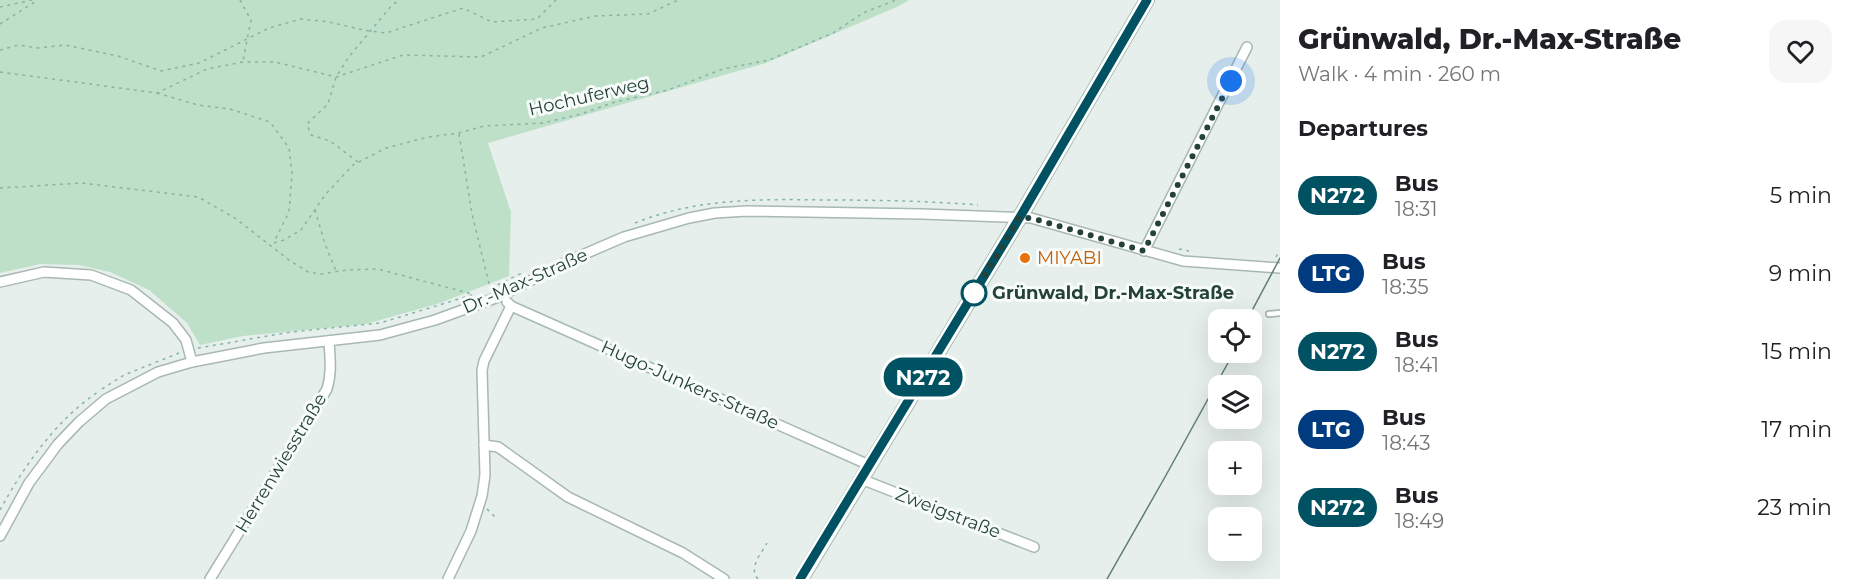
<!DOCTYPE html>
<html lang="en">
<head>
<meta charset="utf-8">
<style>
	:root { --surface:#fff; --page:#f6f6f6; --text:#202124; --muted:#757577 }
	body { margin:0; font-family:Montserrat,sans-serif; background:var(--page); color:var(--text); height:100vh; display:flex; flex-direction:column; font-size:22px; white-space:nowrap }
	* { box-sizing:border-box; margin:0 }
	p { font-size:20px; color:var(--muted) }
	.icon { flex:none; width:33px; height:33px; fill:none; stroke:currentColor; stroke-width:2; stroke-linecap:round; stroke-linejoin:round }
	.map { position:relative; flex:1; overflow:hidden }
	.drawer { display:flex; flex-direction:column; background:var(--surface); width:570px }
	.drawer>* { flex:none }
	.badge { padding:0 12px; border-radius:20px; font-size:21px; line-height:39px }
	.controls { position:absolute; left:1208px; top:309px; display:grid; gap:12px }
	.controls a { display:grid; place-items:center; width:54px; height:54px; border-radius:12px; background:var(--surface); box-shadow:0 6px 24px #0002; font-size:30px }
	.you { position:absolute; width:30px; height:30px; margin:-15px; border:4px solid #fff; border-radius:50%; background:#1a73e8; box-shadow:0 0 0 9px #1a73e833 }
	.map>.badge { position:absolute; translate:-50% -50%; box-shadow:0 0 0 3px #fff }
	h2 { padding:0 18px; font-size:22px; line-height:54px }
	.round { display:grid; place-items:center; flex:none; width:63px; height:63px; border-radius:18px; background:var(--page) }
	.headline { display:flex; align-items:center; justify-content:space-between; height:102px; padding:0 18px }
	h1 { font-size:28px; font-weight:800; line-height:45px }
	ul { padding:0; list-style:none }
	li { display:flex; align-items:center; gap:18px; height:78px; padding:0 18px }
	li div { flex:1 }
	li b { display:block; font-size:22px }
	li em { font-style:normal }
	li .badge { min-width:66px; font-weight:700; text-align:center }
	main { display:flex; flex:1; min-height:0 }
	.map>svg:first-child { display:block }
	.green { fill:#bfe0c8 }
	.lines { fill:none; stroke-linecap:round; stroke-linejoin:round }
	.service-casing { stroke:#a8b8b2; stroke-width:8 }
	.minor-casing { stroke:#a8b8b2; stroke-width:12 }
	.secondary-casing { stroke:#a4bbb3; stroke-width:16 }
	.path { stroke:#86b3a5; stroke-width:1.5; stroke-dasharray:3 4.5; stroke-linecap:butt }
	.service { stroke:#fff; stroke-width:4.5 }
	.minor { stroke:#fff; stroke-width:9 }
	.secondary { stroke:#fff; stroke-width:14 }
	.tram { stroke:#5f7d75; stroke-width:1.5 }
	.line-casing { stroke:#fff; stroke-width:14 }
	.line { stroke:#005262; stroke-width:9 }
	.walk { stroke:#24423a; stroke-width:6; stroke-dasharray:0 10.8 }
	.food-dot { fill:#e8710a; stroke:#f7fbf9; stroke-width:2 }
	.stop-dot { fill:#fff; stroke:#005262; stroke-width:3 }
	.labels { text-anchor:middle; dominant-baseline:central; stroke-width:6; stroke-linejoin:round; paint-order:stroke }
	.street-label { font-size:18px; fill:#24423a; stroke:#f7fbf9 }
	.food-label { font-size:18px; fill:#c56008; stroke:#f7fbf9; text-anchor:start }
	.stop-label { font-size:18px; font-weight:bold; fill:#24423a; stroke:#f7fbf9; text-anchor:start }
</style>
</head>
<body>
<main>
<div class="map">
<svg width="1280" height="579" viewBox="0 0 1280 579">
	<rect width="100%" height="100%" fill="#e6efeb"/>
	<path class="green" d="M0,0H909L899,6L766,63L488,143L511,212L509,276L440,303L366,324L243,336L200,345L187,323L149,290L110,272L79,265L40,264L0,273Z"/>
	<g class="lines">
		<defs>
			<path id="service" d="M1269,314L1280,313"/>
			<g id="minor">
				<path d="M1144,251L1247,47"/>
				<path d="M0,282L44,272L91,275L131,290L173,323L186,340L192,362"/>
				<path d="M511,306L869,465"/>
				<path d="M484,445L498,447L568,497L683,553L724,579"/>
				<path d="M861,479L1034,547"/>
				<path d="M0,536L29,483L58,444L79,422L106,399L158,372L192,362L264,348L380,335L435,320L501,296L566,262L624,237L689,218L715,213L747,211L922,214L1031,218L1183,261L1280,268"/>
				<path d="M210,579L327,389C332,373 330,358 329,341"/>
				<path d="M448,579L471,531L482,496L485,475L482,370L484,361L511,306L507,302"/>
			</g>
			<path id="secondary" d="M801,579L1020,217L1147,0"/>
		</defs>
		<use href="#service" class="service-casing"/>
		<use href="#minor" class="minor-casing"/>
		<use href="#secondary" class="secondary-casing"/>
		<g class="path">
			<path d="M240,0L251,20L243,61"/>
			<path d="M0,7L32,0"/>
			<path d="M0,24L38,0"/>
			<path d="M0,50L18,45L38,48L65,45L118,56L161,71L199,63L269,28L301,19L329,22L363,30L386,33L463,8L492,22L537,19L556,0"/>
			<path d="M0,72L157,93L207,69L243,62H275L336,77L403,55L481,57L542,28L595,16L648,14L678,0"/>
			<path d="M157,93L198,105L230,109L270,122L289,148L292,174L289,212L274,242"/>
			<path d="M459,134L472,214L490,288"/>
			<path d="M358,162L330,141L311,135L307,124L328,104L336,77L348,58L392,5L400,0"/>
			<path d="M0,188L82,183L198,197L235,218L289,260L308,272L321,274L347,270L378,269L472,294"/>
			<path d="M315,210L325,244L336,271"/>
			<path d="M635,223C697,198 761,199 826,200C877,200 928,201 978,205"/>
			<path d="M274,243L284,240L301,230L325,195L353,165L386,148L428,137L459,133L484,126L543,123L581,114L615,102L668,90L723,69L769,60L833,33L863,13L896,0"/>
			<path d="M1179,249L1189,251"/>
			<path d="M1276,257L1279,251"/>
			<path d="M491,288L524,272"/>
			<path d="M198,348L291,332L380,323L472,295"/>
			<path d="M102,389L124,375L179,353"/>
			<path d="M487,509L495,517"/>
			<path d="M0,510C24,466 56,420 98,392"/>
			<path d="M758,579C748,568 761,554 767,543"/>
		</g>
		<use href="#service" class="service"/>
		<use href="#minor" class="minor"/>
		<use href="#secondary" class="secondary"/>
		<g class="tram">
			<path d="M1247,320L1280,258"/>
			<path d="M1107,579L1165,477L1234,352"/>
		</g>
	</g>
	<g class="lines">
		<defs>
			<path id="line" d="M800,579L1020,217L1147,0"/>
		</defs>
		<use href="#line" class="line-casing"/>
		<use href="#line" class="line"/>
		<path class="walk" d="M974,293L1020,217L1035,219L1144,251L1231,81"/>
	</g>
	<circle class="food-dot" cx="1025" cy="258" r="6"/>
	<circle class="stop-dot" cx="974" cy="293" r="12"/>
	<g class="labels">
		<g class="street-label">
			<text transform="translate(589 96) rotate(-13)">Hochuferweg</text>
			<text transform="translate(525 281) rotate(-24)">Dr.-Max-Straße</text>
			<text transform="translate(690 385) rotate(24)">Hugo-Junkers-Straße</text>
			<text transform="translate(281 463) rotate(-59)">Herrenwiesstraße</text>
			<text transform="translate(948 513) rotate(21)">Zweigstraße</text>
		</g>
		<g class="food-label">
			<text x="1037" y="258">MIYABI</text>
		</g>
		<g class="stop-label">
			<text x="992" y="293">Grünwald, Dr.-Max-Straße</text>
		</g>
	</g>
</svg>
<div class="controls">
<a><svg class="icon" aria-label="locate" viewBox="0 0 24 24"><circle cx="12" cy="12" r="6"/><path d="M12 2v4M12 18v4M2 12h4M18 12h4"/></svg></a>
<a><svg class="icon" aria-label="layers" viewBox="0 0 24 24"><path d="M12 4l9 5-9 5-9-5zM3 14l9 5 9-5"/></svg></a>
<a>+</a>
<a>−</a>
</div>
<div class="you" style="left:1231px;top:81px"></div>
<b class="badge" style="left:923px;top:377px;background:#005262;color:#fff">N272</b>
</div>
<section class="drawer">
<div class="headline"><div><h1>Grünwald, Dr.-Max-Straße</h1><p>Walk · 4 min · 260 m</p></div><a class="round"><svg class="icon" aria-label="heart" viewBox="0 0 24 24"><path d="M12 20l-8-8c-3-5 5-10 8-4 3-6 11-1 8 4z"/></svg></a></div>
<h2>Departures</h2>
<ul>
<li><span class="badge" style="background:#005262;color:#fff">N272</span><div><b>Bus</b><p>18:31</p></div><em>5 min</em></li>
<li><span class="badge" style="background:#003b80;color:#fff">LTG</span><div><b>Bus</b><p>18:35</p></div><em>9 min</em></li>
<li><span class="badge" style="background:#005262;color:#fff">N272</span><div><b>Bus</b><p>18:41</p></div><em>15 min</em></li>
<li><span class="badge" style="background:#003b80;color:#fff">LTG</span><div><b>Bus</b><p>18:43</p></div><em>17 min</em></li>
<li><span class="badge" style="background:#005262;color:#fff">N272</span><div><b>Bus</b><p>18:49</p></div><em>23 min</em></li>
</ul>
</section>
</main>
</body>
</html>
